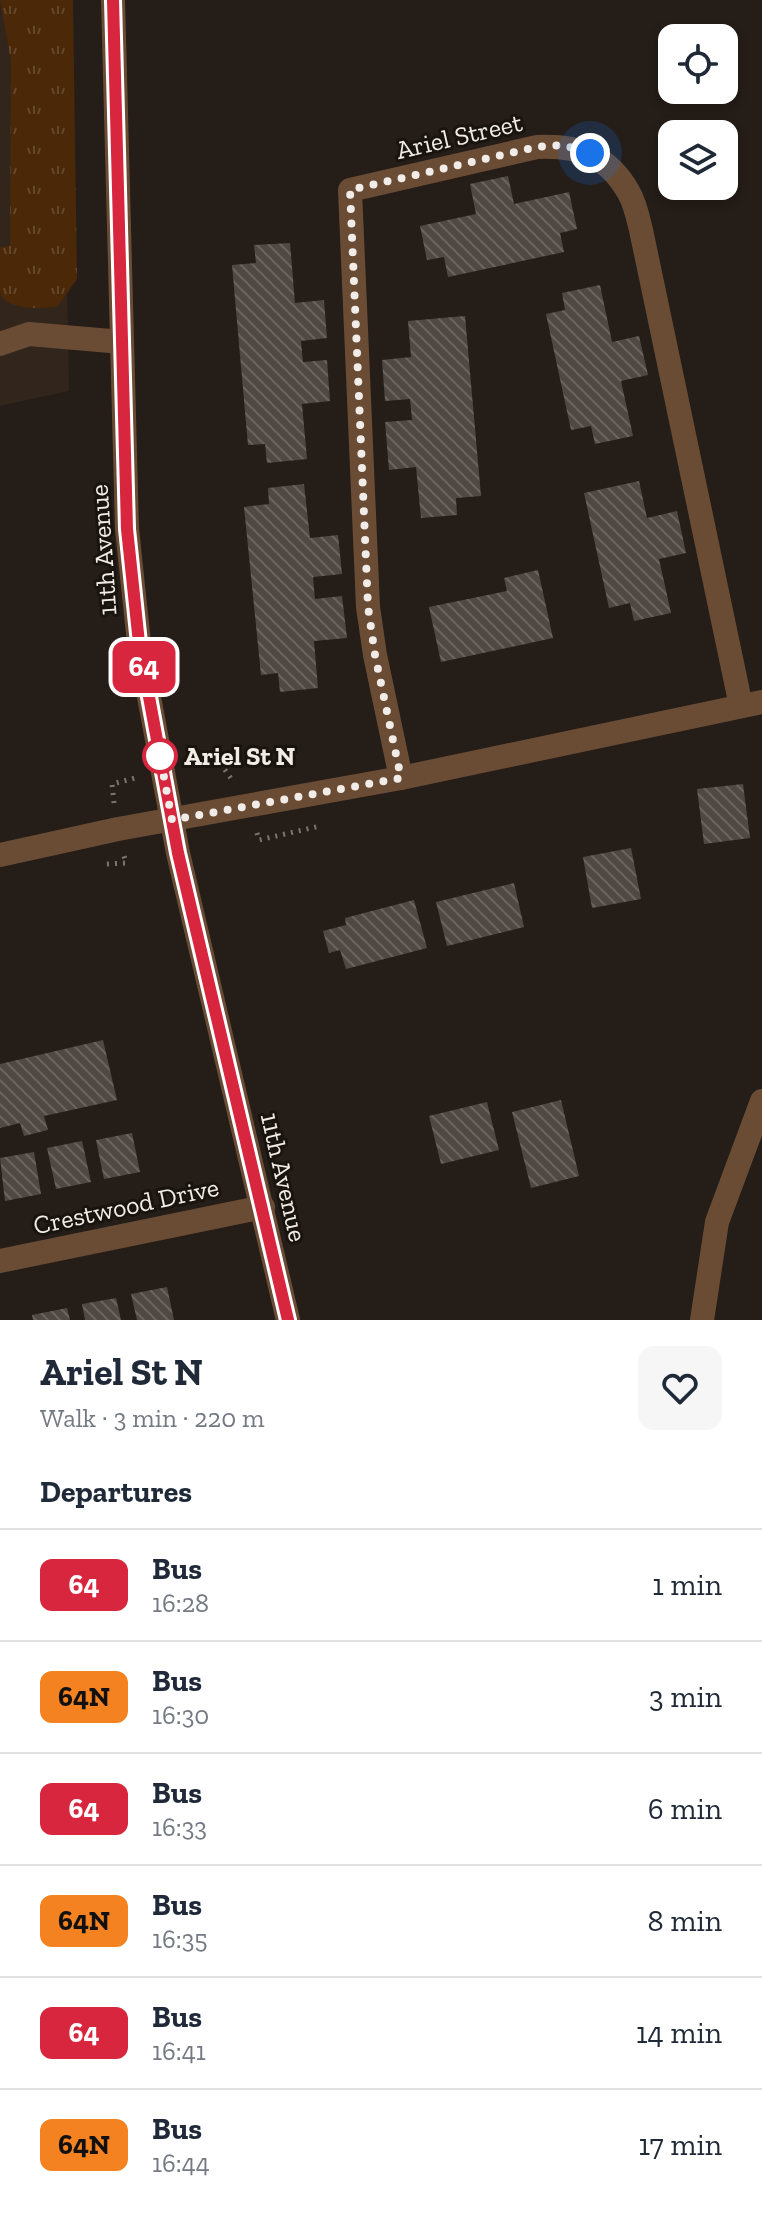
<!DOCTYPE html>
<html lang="en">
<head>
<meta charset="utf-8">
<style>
	:root { --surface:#fff; --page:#f6f6f7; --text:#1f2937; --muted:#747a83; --line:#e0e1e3 }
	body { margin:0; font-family:"Zilla Slab",serif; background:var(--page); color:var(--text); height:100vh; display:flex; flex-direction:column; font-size:30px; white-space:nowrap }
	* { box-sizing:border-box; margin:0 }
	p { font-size:26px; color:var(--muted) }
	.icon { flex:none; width:44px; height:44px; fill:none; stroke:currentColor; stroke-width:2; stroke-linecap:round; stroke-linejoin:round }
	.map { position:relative; height:1320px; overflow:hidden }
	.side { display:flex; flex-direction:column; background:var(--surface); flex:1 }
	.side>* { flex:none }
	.badge { padding:0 16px; border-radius:12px; font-size:28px; line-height:52px }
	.buttons { position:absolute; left:658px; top:24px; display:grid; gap:16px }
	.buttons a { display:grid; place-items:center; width:80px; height:80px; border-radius:16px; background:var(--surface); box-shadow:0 4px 12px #0003; font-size:40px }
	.you { position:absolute; width:40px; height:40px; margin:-20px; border:6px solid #fff; border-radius:50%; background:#1a73e8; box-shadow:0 0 0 12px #1a73e833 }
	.map>.badge { position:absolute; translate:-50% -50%; box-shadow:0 0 0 4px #fff }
	h2 { padding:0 40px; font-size:30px; line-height:72px }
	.round { display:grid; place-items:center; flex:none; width:84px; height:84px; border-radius:16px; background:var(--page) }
	.overview { display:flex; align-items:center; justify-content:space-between; height:136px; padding:0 40px }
	h1 { font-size:38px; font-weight:700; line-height:60px }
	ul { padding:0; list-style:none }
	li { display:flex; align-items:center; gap:24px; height:112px; padding:0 40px; border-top:2px solid var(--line) }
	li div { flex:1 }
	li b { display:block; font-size:30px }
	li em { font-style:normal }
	li .badge { min-width:88px; font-weight:700; text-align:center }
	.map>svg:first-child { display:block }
	.built { fill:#31251c }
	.grass { fill:url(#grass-tufts) }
	.building { fill:url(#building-back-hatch) }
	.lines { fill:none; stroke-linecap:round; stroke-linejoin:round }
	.path { stroke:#7b7570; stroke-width:5; stroke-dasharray:2 6; stroke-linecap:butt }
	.minor { stroke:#6a4c35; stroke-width:24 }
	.line-casing { stroke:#fff; stroke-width:18 }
	.line { stroke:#d7263d; stroke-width:12 }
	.walk { stroke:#f1ece8; stroke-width:8; stroke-dasharray:0 14.4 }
	.stop-dot { fill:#fff; stroke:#d7263d; stroke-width:4 }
	.labels { text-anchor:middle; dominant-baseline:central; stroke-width:6; stroke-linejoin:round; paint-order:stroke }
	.street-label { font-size:26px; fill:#f1ece8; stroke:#1a140f }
	.stop-label { font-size:26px; font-weight:bold; fill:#f1ece8; stroke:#1a140f; text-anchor:start }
</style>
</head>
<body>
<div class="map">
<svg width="762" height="1320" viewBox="0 0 762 1320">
	<defs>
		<pattern id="grass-tufts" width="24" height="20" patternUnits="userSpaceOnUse" patternTransform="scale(2)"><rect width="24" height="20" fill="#4a2808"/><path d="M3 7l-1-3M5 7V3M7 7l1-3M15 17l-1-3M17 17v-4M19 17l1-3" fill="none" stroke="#65472c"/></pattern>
		<pattern id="building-back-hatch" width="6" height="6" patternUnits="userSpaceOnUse" patternTransform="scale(2)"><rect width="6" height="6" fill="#504843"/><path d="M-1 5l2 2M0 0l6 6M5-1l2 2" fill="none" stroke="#6a635e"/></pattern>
	</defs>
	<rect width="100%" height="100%" fill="#241d18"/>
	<path class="built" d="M0,0H63L69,391L0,406Z"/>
	<path class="grass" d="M0,0H73L77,279L58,306C44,309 4,311 0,292C0,279 0,261 0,247L10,246L11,61Z"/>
	<g class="building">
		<path d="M508,176L514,204L569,192L577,229L560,233L564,252L448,277L444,257L427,260L420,226L476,214L470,184Z"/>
		<path d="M290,243L295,303L324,300L327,338L301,341L303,362L327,360L330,401L302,404L307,459L267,463L265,444L248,445L232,265L256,263L254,245Z"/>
		<path d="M600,285L612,342L639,336L648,375L621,381L633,436L595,444L591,426L571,430L546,314L565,310L562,293Z"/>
		<path d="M465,316L481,496L456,498L457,515L421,518L416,467L389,470L385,422L412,420L410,399L385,401L382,360L411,357L408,321Z"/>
		<path d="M639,481L647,518L677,511L686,553L659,559L671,613L634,621L630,603L609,608L584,493Z"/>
		<path d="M304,484L310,538L338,535L342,574L313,577L315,599L342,596L347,638L314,641L318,688L280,692L278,673L261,675L244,507L269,504L268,488Z"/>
		<path d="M538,570L553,638L441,662L429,607L507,591L504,578Z"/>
		<path d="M743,784L750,838L704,844L697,789Z"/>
		<path d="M631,848L641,899L592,908L583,857Z"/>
		<path d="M514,883L524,927L447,946L436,902Z"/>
		<path d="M414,900L427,948L346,969L340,950L329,953L323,931L346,925L345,918Z"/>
		<path d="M103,1040L117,1100L44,1116L48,1130L24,1136L20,1123L0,1128V1064Z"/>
		<path d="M561,1100L579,1176L531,1188L512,1112Z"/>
		<path d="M487,1102L499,1150L441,1164L429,1116Z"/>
		<path d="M132,1133L140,1172L104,1179L96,1140Z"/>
		<path d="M82,1141L91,1182L56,1189L47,1148Z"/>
		<path d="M34,1152L41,1194L5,1201L0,1158Z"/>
		<path d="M167,1287L174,1320H137L131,1294Z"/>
		<path d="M116,1298L121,1320H85L82,1304Z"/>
		<path d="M67,1308L70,1320H33L32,1315Z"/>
	</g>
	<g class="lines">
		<g class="path">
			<path d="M191,765L217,759L233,781"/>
			<path d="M114,803L112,784L135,778"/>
			<path d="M257,833L259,840L320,826"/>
			<path d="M107,864L126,863L124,856"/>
		</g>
		<g class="minor">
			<path d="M113,0L127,529L139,643L178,853L288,1320"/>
			<path d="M0,344L29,334L122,342"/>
			<path d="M401,778L375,655L368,607L350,190L537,147C578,145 608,155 629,193C635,203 638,218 641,230L741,706"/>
			<path d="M0,855L118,829L401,778L762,702"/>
			<path d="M0,1261L263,1207"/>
			<path d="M702,1320L717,1222L762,1101"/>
		</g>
	</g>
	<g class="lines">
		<defs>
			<path id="line" d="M113,0L127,529L139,643L178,853L288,1320"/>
		</defs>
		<use href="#line" class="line-casing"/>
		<use href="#line" class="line"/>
		<path class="walk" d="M160,756L158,745L172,820L401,778L375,655L368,607L350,190L537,147L563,145L590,153"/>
	</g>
	<circle class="stop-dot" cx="160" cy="756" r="16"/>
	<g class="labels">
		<g class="street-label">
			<text transform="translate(459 136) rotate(-13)">Ariel Street</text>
			<text transform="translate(103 550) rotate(-94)">11th Avenue</text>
			<text transform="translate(284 1177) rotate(77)">11th Avenue</text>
			<text transform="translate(126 1206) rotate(-12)">Crestwood Drive</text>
		</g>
		<g class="stop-label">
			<text x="184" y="756">Ariel St N</text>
		</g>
	</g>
</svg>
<div class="buttons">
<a><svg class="icon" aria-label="locate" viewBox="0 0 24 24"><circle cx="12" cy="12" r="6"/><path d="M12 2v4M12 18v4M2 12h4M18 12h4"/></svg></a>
<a><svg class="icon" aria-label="layers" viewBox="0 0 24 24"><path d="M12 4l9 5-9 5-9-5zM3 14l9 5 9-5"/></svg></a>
</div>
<div class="you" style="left:590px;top:153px"></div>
<b class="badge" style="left:144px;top:667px;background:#d7263d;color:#fff">64</b>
</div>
<section class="side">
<div class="overview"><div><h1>Ariel St N</h1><p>Walk · 3 min · 220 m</p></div><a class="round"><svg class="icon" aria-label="heart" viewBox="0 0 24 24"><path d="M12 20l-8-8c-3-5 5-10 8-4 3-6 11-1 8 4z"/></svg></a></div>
<h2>Departures</h2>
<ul>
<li><span class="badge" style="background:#d7263d;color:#fff">64</span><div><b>Bus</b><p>16:28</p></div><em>1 min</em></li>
<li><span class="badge" style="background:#f58220;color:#111">64N</span><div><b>Bus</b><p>16:30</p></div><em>3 min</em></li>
<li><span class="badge" style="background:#d7263d;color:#fff">64</span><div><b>Bus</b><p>16:33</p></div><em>6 min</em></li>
<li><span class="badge" style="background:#f58220;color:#111">64N</span><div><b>Bus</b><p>16:35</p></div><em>8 min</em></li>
<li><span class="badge" style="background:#d7263d;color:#fff">64</span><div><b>Bus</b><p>16:41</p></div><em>14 min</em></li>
<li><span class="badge" style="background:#f58220;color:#111">64N</span><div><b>Bus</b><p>16:44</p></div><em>17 min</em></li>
</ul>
</section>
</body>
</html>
